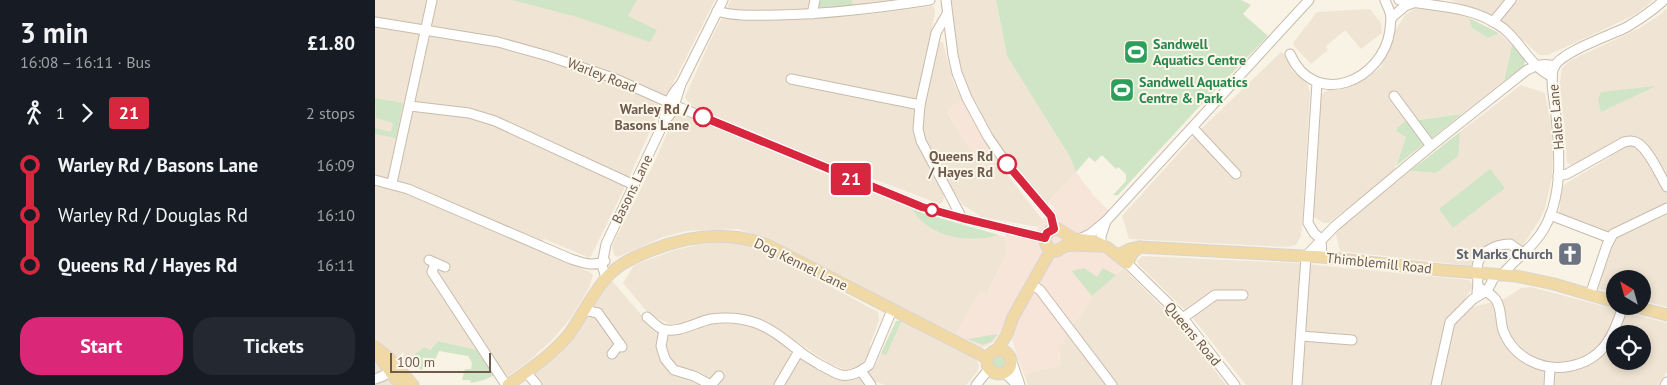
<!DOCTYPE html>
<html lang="en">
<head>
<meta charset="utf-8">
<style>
	:root { --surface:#171b24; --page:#242831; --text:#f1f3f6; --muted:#9ea1a6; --accent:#db2777 }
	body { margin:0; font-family:"PT Sans",sans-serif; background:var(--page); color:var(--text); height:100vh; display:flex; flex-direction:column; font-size:19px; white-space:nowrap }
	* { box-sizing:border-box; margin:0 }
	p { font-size:16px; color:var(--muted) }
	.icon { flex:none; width:28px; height:28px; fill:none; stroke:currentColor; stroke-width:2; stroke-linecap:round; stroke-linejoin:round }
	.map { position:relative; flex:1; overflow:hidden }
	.side { display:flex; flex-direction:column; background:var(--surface); width:375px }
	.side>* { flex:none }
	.badge { padding:0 10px; border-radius:4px; font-size:18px; line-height:32px }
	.needle { width:32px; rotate:323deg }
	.tools { position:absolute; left:1231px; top:270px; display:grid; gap:10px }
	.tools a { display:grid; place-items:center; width:45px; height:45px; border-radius:50%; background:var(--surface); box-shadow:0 2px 8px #0003; font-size:25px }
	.scale { position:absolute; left:15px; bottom:12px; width:101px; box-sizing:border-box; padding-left:5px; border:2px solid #6e5b4d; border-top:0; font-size:14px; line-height:18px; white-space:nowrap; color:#6e5b4d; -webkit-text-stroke:4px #fcf7ea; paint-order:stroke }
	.map>.badge { position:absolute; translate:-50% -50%; box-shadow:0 0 0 2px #fff }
	.legs { display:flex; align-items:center; gap:8px; height:55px; padding:0 20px; font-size:16px }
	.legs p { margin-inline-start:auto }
	.headline { display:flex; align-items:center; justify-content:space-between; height:85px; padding:0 20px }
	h1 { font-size:28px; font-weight:800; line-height:38px }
	.cta { display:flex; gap:10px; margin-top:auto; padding:10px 20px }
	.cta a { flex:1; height:58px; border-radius:20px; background:var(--accent); color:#fff; font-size:20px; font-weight:800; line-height:58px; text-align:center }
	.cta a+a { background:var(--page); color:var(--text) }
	ul { padding:0 20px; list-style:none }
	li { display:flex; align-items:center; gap:18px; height:50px; font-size:19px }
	li i { display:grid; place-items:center; width:8px; height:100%; margin:0 6px; background:currentColor }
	li i::after { content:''; width:12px; height:12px; margin:-6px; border:4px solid; border-radius:50%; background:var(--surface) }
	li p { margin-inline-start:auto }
	li:first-child i { background:linear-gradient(#0000 50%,currentColor 0) }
	li:last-child i { background:linear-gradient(currentColor 50%,#0000 0) }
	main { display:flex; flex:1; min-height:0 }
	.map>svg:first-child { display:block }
	.residential { fill:#f0e5d4; fill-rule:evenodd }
	.commercial { fill:#f8e5da }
	.green { fill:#d0e5c5 }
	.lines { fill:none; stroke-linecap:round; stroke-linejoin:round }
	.minor-casing { stroke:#c8bbac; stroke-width:11 }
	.major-casing { stroke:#d9d4d1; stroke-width:13 }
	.minor { stroke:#fff; stroke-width:9 }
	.major { stroke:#f0d9a5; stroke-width:11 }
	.line-1-casing { stroke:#fff; stroke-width:11 }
	.line-1 { stroke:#d7263d; stroke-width:8 }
	.stop-1-dot { fill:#fff; stroke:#d7263d; stroke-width:2.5 }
	.labels { text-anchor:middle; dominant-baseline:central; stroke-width:4; stroke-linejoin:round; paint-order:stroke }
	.leisure-label { font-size:14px; font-weight:bold; fill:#27864d; stroke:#fcf7ea; text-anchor:start }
	.street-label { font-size:14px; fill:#6e5b4d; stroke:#fcf7ea }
	.stop-label { font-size:14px; font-weight:bold; fill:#6e5b4d; stroke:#fcf7ea; text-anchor:end }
	.worship-label { font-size:14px; font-weight:bold; fill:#5b616d; stroke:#fcf7ea; text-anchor:end }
</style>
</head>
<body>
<main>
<section class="side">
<div class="headline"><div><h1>3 min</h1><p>16:08 – 16:11 · Bus</p></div><b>£1.80</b></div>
<div class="legs"><svg class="icon" aria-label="walk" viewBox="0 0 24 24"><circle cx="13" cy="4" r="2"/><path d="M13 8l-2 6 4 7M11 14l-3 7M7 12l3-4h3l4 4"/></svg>1<svg class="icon" aria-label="forward" viewBox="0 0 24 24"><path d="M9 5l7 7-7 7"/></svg><b class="badge" style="background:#d7263d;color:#fff">21</b><p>2 stops</p></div>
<ul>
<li><i style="color:#d7263d"></i><b>Warley Rd / Basons Lane</b><p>16:09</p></li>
<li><i style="color:#d7263d"></i><span>Warley Rd / Douglas Rd</span><p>16:10</p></li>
<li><i style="color:#d7263d"></i><b>Queens Rd / Hayes Rd</b><p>16:11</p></li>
</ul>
<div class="cta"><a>Start</a><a>Tickets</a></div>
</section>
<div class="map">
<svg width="1292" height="385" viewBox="0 0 1292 385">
	<rect width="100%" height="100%" fill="#f9f3e5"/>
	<g class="residential">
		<path d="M0,0H340L283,113L248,191L215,258L169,239L162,249L213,271L218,275L214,288L196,318L177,340L154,361L132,377L93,320L87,325L102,350L63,341L54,350L49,347L26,364L0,341Z"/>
		<path d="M356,0H443L478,6L477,0H527L488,6V15L558,6L560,10L555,42H568L578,81L588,101L572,109L575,116L588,139L612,172L624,164L667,219L668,222L666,226L663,227L607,217L588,205L574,185L566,190L569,196L568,202L565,204L442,158L436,168L550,214L630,237L632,254L614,290L612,295L605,292L580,336L396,240L363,229L311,231L288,237L243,257L239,255L237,246L279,163L299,117L303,115H308L313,102L310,97L335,41Z"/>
		<path d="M571,0H621L632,56L695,157L701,172L668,208L629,160L588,88Z"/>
		<path d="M1075,0H1278L1272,6L1259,15L1232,28L1173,55H1164L1137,30L1117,17L1100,9Z"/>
		<path d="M1042,7L1085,12L1094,18L1097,28L1113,38L1124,33L1137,45L1129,81L1087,114L1043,120L1031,137L1018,173L953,223H949L939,217L937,212L945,101L947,94L953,90H963L978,85L994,77L1006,67L1020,31L1030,15Z"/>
		<path d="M1292,8V307L1268,301V279H1240V293L1223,289L1239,238L1184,213L1187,188L1190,184L1235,157L1230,149L1200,165H1196L1192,162L1189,121L1184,88L1187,68L1194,61L1263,29L1286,14Z"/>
		<path d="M995,9L1006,23L1007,33L986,49L970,30L951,46L953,50L936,64L920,47L918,43L942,12Z"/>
		<path d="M906,52L909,54L918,72L932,83L935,92L927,226L926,236L921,245L912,247L754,239L747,216L822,133Z"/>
		<path d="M1146,85L1170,93L1176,126L1178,154L1177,177L1170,208L1165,219L1147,247L1138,242L1104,254L1097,266L965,251L961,235L962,230L1035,171L1061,173L1082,156L1085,132Z"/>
		<path d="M359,241L376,244L394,251L415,265L503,312L504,321L495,344L496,350L492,358L480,369L470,370L454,363L405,331L383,319L362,314H341L305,324H294L274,314L248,283L259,265L300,250L327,244Z"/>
		<path d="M768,256L921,263L1094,280L1099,286L1091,297L1098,307L1129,299L1146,288L1156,287L1292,323V372L1283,385H871L817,317L764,265L762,261ZM1240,334H1268V361H1240Z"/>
		<path d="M748,268L791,311L811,334L851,385H653L649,374L686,365L684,348L698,324L706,315L717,296Z"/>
		<path d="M237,281L270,319L285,332L282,346L283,355L291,366L300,373L326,382L330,385H167L159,377V370L180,354L212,317L218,315L226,320L232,328L239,345L234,352L238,357L249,348L231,317L226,312L218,308Z"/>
		<path d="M527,320L596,355L602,360L604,366L602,372L591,385H510L499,381L495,377L494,372L501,364L506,353L511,356Z"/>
		<path d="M339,324H361L380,328L391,333L415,349L417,353L403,377L400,385H342L341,374L335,378H331L303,368L293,359L290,345L292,337L297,334Z"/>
		<path d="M0,349L31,385H0Z"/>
		<path d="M427,358L464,380L484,378L491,385H409L423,360Z"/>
	</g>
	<g class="commercial">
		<path d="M588,101L599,123L624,164L612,172L588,139L572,109Z"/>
		<path d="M701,172L718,195L737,214L721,235V245L752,263L717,296L706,315L698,324L684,348L686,365L649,374L643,360L637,339L640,329L629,325L619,342L608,348H602L580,336L605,292L612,295L632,254L630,229L660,236L663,227L666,226L668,222L667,219L680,209L674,202Z"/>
	</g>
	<g class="green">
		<path d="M137,0H262L253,16L282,30L275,42L202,17Z"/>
		<path d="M443,0H477L478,6L442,8Z"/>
		<path d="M621,0H866L876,5L868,14L893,36L823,108L743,195H738L751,181V174L743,167L741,169L727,155L720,162L714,157L701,172L695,157L632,56Z"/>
		<path d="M1094,18L1124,33L1113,38L1097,28Z"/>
		<path d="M1137,45L1150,61L1149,66L1129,81Z"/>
		<path d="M1281,86L1226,112L1223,100L1226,92Z"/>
		<path d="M0,98L28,103L21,138L0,134V128L16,132L18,123L1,118Z"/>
		<path d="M1087,114L1021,166L1031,137L1021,131L1022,128L1033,119L1037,124L1043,120Z"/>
		<path d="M1085,132L1083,156L1061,173L1035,171Z"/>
		<path d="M1115,169L1130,188L1078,228L1064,209Z"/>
		<path d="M537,209L550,214L624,235C593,243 556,239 537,209Z"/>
		<path d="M709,268L722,277L728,268L741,275L717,296L698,273L697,271Z"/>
		<path d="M527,320L511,356L506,353L521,321Z"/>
		<path d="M623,334L616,342L608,345L592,339Z"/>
		<path d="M63,341L102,350L120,375L109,380L96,383L95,380H87L90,369H96L97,363L93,356L64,351L61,358L46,370L39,363L32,368L28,363L49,347L55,350Z"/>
		<circle cx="624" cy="362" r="9"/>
	</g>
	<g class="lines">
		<defs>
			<g id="minor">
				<path d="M571,0L578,55L582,73L592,98L613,137L629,160L676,216L679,229"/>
				<path d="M1024,0C1060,7 1097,5 1128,28C1142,39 1149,54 1162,66C1166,70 1172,74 1177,77"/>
				<path d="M342,11C362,17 382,15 403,15C455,14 503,8 555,0"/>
				<path d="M437,14L440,0"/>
				<path d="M572,14L561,33L545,105L543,129L546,141L587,218"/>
				<path d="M1016,18L1030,6L1038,3"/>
				<path d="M0,22L123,42L173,56L241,79L306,108L547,207L587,218L670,238"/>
				<path d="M1118,22L1136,0"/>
				<path d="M915,54C940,110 1008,81 1015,30C1015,26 1016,22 1016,18C1016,12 1012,6 1010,0"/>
				<path d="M416,79L545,105"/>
				<path d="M942,83L933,223L939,233L946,239L947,257"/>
				<path d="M1019,96L1056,146"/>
				<path d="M35,106L94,113L120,121L259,185"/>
				<path d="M289,122C290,107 295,96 305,85"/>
				<path d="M818,128L861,174"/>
				<path d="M1183,176L1192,174L1249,142C1254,141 1259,140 1264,144C1275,152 1285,175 1292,187"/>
				<path d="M0,180L33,189L196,259C209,263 218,267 230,261"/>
				<path d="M17,183L57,0"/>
				<path d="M1175,215L1235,238"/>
				<path d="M705,239L715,234L731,221L934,0"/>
				<path d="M726,246V236L731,221"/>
				<path d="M54,260L70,267"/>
				<path d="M60,263L57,272L131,385"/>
				<path d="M752,263L808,318L860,385"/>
				<path d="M1127,275C1137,262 1151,253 1161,240C1189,207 1185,155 1181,116C1180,103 1174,79 1179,67C1186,52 1236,35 1252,27C1265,19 1278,11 1289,0"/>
				<path d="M231,278L227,265L231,244L289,122L297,112L306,84L348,0"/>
				<path d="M656,284L665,290L737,385"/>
				<path d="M1103,287C1109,290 1117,294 1121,300C1127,309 1125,321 1128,330C1138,358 1168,372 1196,366C1229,359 1239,335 1248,306"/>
				<path d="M1102,292C1104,284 1102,277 1102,268C1103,252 1121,244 1135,244L1148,253"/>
				<path d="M1215,295L1232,245L1238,234L1292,208"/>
				<path d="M209,310L223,313L247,347"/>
				<path d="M272,317C277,321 281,326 287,329C303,334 321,322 336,319C351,317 367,318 381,323C397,329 410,340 423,350C429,356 438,360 445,365C452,368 459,373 466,375C477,377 486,371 494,365L517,310"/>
				<path d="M808,318L840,295H868"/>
				<path d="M289,330L286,346L290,359L299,370L319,376L336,385"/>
				<path d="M926,336L977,340"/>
				<path d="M237,354L245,344"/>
				<path d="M637,362L645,385"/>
				<path d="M486,371L496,385"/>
				<path d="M151,372L162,385"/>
				<path d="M630,373L642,385"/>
				<path d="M0,379L8,376L19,368"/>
				<path d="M336,385L344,376"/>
				<path d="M404,385L424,351"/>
				<path d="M601,385L614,369"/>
				<path d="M922,385L931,256L960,226L1056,146L1152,70C1162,65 1169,63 1180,66"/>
				<path d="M1061,385L1075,322L1098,299L1112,291L1121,274"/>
				<path d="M1174,385L1175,368"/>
				<path d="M1290,385L1292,382"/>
			</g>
			<g id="major">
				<path d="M726,246L697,245L690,246L682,251H678L671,245L670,237L675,231L683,229L699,239L719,241L733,248L752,263L757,254L764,247"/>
				<path d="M743,255L755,249L764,247L947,257L1066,270L1141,276L1179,284L1240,302"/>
				<path d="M1257,306L1292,315"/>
				<path d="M0,347L14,358L38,385"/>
				<path d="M623,349L632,334L638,317L676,250"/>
				<circle cx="624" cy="362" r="12"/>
				<path d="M4,356L25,385"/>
				<path d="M133,385C154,370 178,354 194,334C208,315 218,291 235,274C247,262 262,256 277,250C315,235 354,231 392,245L612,358"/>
			</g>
		</defs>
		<use href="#minor" class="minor-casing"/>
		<use href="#major" class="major-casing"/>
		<use href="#minor" class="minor"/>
		<use href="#major" class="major"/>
	</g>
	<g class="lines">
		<defs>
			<path id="line-1" d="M328,117L547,207L587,218L670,238L672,233L679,229L676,216L632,164"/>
		</defs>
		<use href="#line-1" class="line-1-casing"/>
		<use href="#line-1" class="line-1"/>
	</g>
	<defs>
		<symbol id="stadium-square" viewBox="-11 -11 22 22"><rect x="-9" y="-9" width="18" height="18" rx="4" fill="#2e9e5b" stroke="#fcf7ea"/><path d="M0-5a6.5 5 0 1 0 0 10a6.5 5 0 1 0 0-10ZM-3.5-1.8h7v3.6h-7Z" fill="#fff"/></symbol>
		<symbol id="church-square" viewBox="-11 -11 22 22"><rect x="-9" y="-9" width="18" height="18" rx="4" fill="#6b7280" stroke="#fcf7ea"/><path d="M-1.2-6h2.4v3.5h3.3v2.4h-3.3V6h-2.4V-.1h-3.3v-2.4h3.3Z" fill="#fff"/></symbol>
	</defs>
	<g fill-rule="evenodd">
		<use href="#stadium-square" x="747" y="38" width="28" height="28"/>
		<use href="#stadium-square" x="733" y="76" width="28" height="28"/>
		<use href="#church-square" x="1181" y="240" width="28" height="28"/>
	</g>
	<g class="stop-1-dot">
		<circle cx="328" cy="117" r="9"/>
		<circle cx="632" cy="164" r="9"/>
		<circle cx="557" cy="210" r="6"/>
	</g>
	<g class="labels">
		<g class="leisure-label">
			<text x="778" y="44">Sandwell<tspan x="778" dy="16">Aquatics Centre</tspan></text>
			<text x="764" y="82">Sandwell Aquatics<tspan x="764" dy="16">Centre &amp; Park</tspan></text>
		</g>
		<g class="street-label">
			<text transform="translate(227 75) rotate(21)">Warley Road</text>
			<text transform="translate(1181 117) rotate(-95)">Hales Lane</text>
			<text transform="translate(257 189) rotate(-64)">Basons Lane</text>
			<text transform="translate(1004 263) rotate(6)">Thimblemill Road</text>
			<text transform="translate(426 264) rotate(26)">Dog Kennel Lane</text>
			<text transform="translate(818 334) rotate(50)">Queens Road</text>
		</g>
		<g class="stop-label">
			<text x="314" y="109">Warley Rd /<tspan x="314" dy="16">Basons Lane</tspan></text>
			<text x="618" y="156">Queens Rd<tspan x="618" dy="16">/ Hayes Rd</tspan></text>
		</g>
		<g class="worship-label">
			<text x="1178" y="254">St Marks Church</text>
		</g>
	</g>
</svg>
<div class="tools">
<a><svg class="needle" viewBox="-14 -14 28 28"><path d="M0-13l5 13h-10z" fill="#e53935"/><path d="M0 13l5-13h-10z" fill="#9ea1a6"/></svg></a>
<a><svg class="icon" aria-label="locate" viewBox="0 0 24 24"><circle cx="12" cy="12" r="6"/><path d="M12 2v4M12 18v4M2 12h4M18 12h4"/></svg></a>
</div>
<div class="scale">100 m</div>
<b class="badge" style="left:476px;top:179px;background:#d7263d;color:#fff">21</b>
</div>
</main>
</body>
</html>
